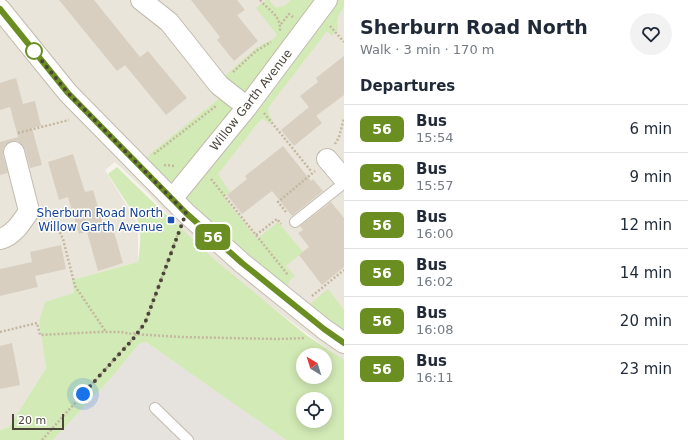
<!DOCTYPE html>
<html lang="en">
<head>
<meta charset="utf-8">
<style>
	:root { --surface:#fff; --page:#f2f2f3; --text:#1f2937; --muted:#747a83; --line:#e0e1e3 }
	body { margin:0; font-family:"DejaVu Sans",sans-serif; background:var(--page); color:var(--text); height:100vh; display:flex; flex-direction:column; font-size:15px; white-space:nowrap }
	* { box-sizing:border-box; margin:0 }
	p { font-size:13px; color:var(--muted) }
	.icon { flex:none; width:22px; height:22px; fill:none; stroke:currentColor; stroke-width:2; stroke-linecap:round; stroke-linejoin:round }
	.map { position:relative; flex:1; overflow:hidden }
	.drawer { display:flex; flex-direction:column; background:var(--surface); width:344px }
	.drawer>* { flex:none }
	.badge { padding:0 8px; border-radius:6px; font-size:14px; line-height:26px }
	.needle { width:26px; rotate:322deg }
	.tools { position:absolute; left:296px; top:348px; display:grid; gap:8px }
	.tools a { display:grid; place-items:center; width:36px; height:36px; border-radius:50%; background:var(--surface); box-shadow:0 2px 10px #0003; font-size:20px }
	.scale { position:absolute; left:12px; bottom:10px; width:52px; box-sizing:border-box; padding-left:4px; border:2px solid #4b4439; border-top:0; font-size:11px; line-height:14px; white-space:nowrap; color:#4b4439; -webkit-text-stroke:3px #fff; paint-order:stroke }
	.you { position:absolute; width:20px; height:20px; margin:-10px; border:3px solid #fff; border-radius:50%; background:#1a73e8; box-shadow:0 0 0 6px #1a73e833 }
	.map>.badge { position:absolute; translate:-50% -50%; box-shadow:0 0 0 2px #fff }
	h2 { padding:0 16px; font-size:15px; line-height:36px }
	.round { display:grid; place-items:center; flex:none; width:42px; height:42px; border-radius:21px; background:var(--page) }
	.summary { display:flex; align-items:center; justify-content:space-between; height:68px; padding:0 16px }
	h1 { font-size:19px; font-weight:700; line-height:30px }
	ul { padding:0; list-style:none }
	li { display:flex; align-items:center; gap:12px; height:48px; padding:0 16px; border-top:1px solid var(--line) }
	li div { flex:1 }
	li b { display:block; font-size:15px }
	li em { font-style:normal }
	li .badge { min-width:44px; font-weight:700; text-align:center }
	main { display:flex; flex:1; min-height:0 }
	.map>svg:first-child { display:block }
	.residential { fill:#eae5da }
	.industrial { fill:#e6e2dd }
	.green { fill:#d2eab5; fill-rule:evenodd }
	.building { fill:#d8cfc1 }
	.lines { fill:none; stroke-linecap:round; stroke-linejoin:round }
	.lane-casing { stroke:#c2bbae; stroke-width:12 }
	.street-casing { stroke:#c2bbae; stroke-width:22 }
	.path { stroke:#c4b79f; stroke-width:2.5; stroke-dasharray:2 2; stroke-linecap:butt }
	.lane { stroke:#fff; stroke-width:10 }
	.street { stroke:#fff; stroke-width:20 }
	.line-casing { stroke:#fff; stroke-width:9 }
	.line { stroke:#6b8e23; stroke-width:6 }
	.walk { stroke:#4b4439; stroke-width:4; stroke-dasharray:0 7.2 }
	.stop-dot { fill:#fff; stroke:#6b8e23; stroke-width:2 }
	.transit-dot { fill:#1a4fb4; stroke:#fff; stroke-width:1.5 }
	.labels { text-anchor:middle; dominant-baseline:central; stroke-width:3; stroke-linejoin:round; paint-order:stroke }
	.street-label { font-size:12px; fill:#4b4439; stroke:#fff }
	.transit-label { font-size:12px; fill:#164399; stroke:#fff; text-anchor:end }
</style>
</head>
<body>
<main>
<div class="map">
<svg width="344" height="440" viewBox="0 0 344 440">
	<rect width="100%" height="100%" fill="#f6f3ec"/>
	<path class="residential" d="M0,0H344V361L212,262L147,192L115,162L105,170L138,224V262L72,280L74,293L39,322L46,368L9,427L0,430Z"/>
	<path class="industrial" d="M146,342L214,389L286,440H53L111,378L139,344Z"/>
	<g class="green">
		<path d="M266,0H269L275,7C282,8 286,5 291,0H344V7C338,14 336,20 338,29L332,36L327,31L268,108L269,115L273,120L269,124L265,120L262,119L258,123L218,174L230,192L224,197L257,239L278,222L303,252L286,266L295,276L290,280L287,288L209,219L146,160L151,153L221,97L219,85L226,75L256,48L273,39L277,35L256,8Z"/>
		<path d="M117,167L159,208L215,260L306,335L344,360V440H286L146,342L139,344L111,378L53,440H0V430L9,427L46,368L39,322L45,302L74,293L72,280L138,262C140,247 143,231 136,217L108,174ZM303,355H325V377H303ZM303,399H325V421H303Z"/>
		<path d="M328,289L344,310V331L311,305V303Z"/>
	</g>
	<g class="building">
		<path d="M59,0H94L140,57L148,51L187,98L166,115L125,65L117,71Z"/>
		<path d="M191,0H237L245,10L237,15L258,41L234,61L217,40L220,37Z"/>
		<path d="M344,56V95L316,116L300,96L318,82L316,78Z"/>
		<path d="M16,78L23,104L35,101L41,126L32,128L42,165L30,168L25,149L22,144L17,141H12L6,144L3,149V155L8,173L0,175V142L18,137L10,107L0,110V83Z"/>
		<path d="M309,107L322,123L294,146L281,130Z"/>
		<path d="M283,146L311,181L313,179L323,191L292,216L272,191L242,214L227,195L247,179L245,176Z"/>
		<path d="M73,154L85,192L93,190L104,227L112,225L123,263L98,271L87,232L79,234L68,197L59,200L48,162Z"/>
		<path d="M331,202L344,218V267L322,285L299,255L309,247L298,233L303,230L300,226Z"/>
		<path d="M61,245L66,269L35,276L38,287L0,296V269L32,262L30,252Z"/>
		<path d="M12,343L20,385L0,389V346Z"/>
	</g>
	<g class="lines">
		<defs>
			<g id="lane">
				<path d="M295,222L344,183"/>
				<path d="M155,408L188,440"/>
			</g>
			<g id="street">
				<path d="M141,0L169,22L219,85L247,107"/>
				<path d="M0,9L68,93L186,213L242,263L324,329L344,343"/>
				<path d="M327,159L344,179"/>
				<path d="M172,199L247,107L327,0"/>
				<path d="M0,239C13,236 22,222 29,211L14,152"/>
			</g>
		</defs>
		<use href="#lane" class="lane-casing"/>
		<use href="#street" class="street-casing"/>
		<g class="path">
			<path d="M260,0C269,11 281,15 280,31"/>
			<path d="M281,24L289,14L293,17"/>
			<path d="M330,26L344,42"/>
			<path d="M233,72L256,51L271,42"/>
			<path d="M264,113L311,171"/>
			<path d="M18,133L69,120"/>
			<path d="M335,144L339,137L344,118"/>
			<path d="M154,154L216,106"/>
			<path d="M164,165L175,166"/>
			<path d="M211,179L288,275"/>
			<path d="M286,212L278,202L315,171"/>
			<path d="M41,225L43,227L56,225L63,239L75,286L106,332"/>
			<path d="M256,235L277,219L281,224"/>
			<path d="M312,296L344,270"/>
			<path d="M0,332L37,323L40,335L98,332H121L132,334L138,332L145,323L179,231"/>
			<path d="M134,334L181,337L278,339L306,338"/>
			<path d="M42,440L136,335"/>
		</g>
		<use href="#lane" class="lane"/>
		<use href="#street" class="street"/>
	</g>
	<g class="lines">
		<defs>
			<path id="line" d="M0,9L68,93L186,213L242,263L324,329L344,343"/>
		</defs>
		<use href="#line" class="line-casing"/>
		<use href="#line" class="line"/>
		<path class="walk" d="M34,51L29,45L68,93L186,213L145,323L133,339L83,394"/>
	</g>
	<circle class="stop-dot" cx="34" cy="51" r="8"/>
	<rect class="transit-dot" x="167" y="216" width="8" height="8" rx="2"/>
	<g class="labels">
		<g class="street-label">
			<text transform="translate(251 100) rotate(-52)">Willow Garth Avenue</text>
		</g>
		<g class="transit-label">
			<text x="163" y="213">Sherburn Road North<tspan x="163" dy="14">Willow Garth Avenue</tspan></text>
		</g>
	</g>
</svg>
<div class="tools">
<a><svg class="needle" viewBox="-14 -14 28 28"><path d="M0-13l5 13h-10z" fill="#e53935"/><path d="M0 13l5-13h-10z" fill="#747a83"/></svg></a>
<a><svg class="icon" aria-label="locate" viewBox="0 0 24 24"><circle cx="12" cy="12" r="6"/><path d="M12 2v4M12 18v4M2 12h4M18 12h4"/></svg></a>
</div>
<div class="scale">20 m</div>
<div class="you" style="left:83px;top:394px"></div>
<b class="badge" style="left:213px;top:237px;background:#6b8e23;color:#fff">56</b>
</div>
<section class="drawer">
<div class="summary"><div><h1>Sherburn Road North</h1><p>Walk · 3 min · 170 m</p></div><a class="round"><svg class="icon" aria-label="heart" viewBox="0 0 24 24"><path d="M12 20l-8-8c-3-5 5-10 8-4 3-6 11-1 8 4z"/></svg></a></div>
<h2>Departures</h2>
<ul>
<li><span class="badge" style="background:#6b8e23;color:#fff">56</span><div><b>Bus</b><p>15:54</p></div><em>6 min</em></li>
<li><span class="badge" style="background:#6b8e23;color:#fff">56</span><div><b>Bus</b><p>15:57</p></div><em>9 min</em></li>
<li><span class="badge" style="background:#6b8e23;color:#fff">56</span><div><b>Bus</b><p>16:00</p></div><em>12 min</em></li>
<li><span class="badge" style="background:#6b8e23;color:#fff">56</span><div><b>Bus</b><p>16:02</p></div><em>14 min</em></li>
<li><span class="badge" style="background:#6b8e23;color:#fff">56</span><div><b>Bus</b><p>16:08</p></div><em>20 min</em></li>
<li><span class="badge" style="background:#6b8e23;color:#fff">56</span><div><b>Bus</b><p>16:11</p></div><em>23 min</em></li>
</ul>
</section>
</main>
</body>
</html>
